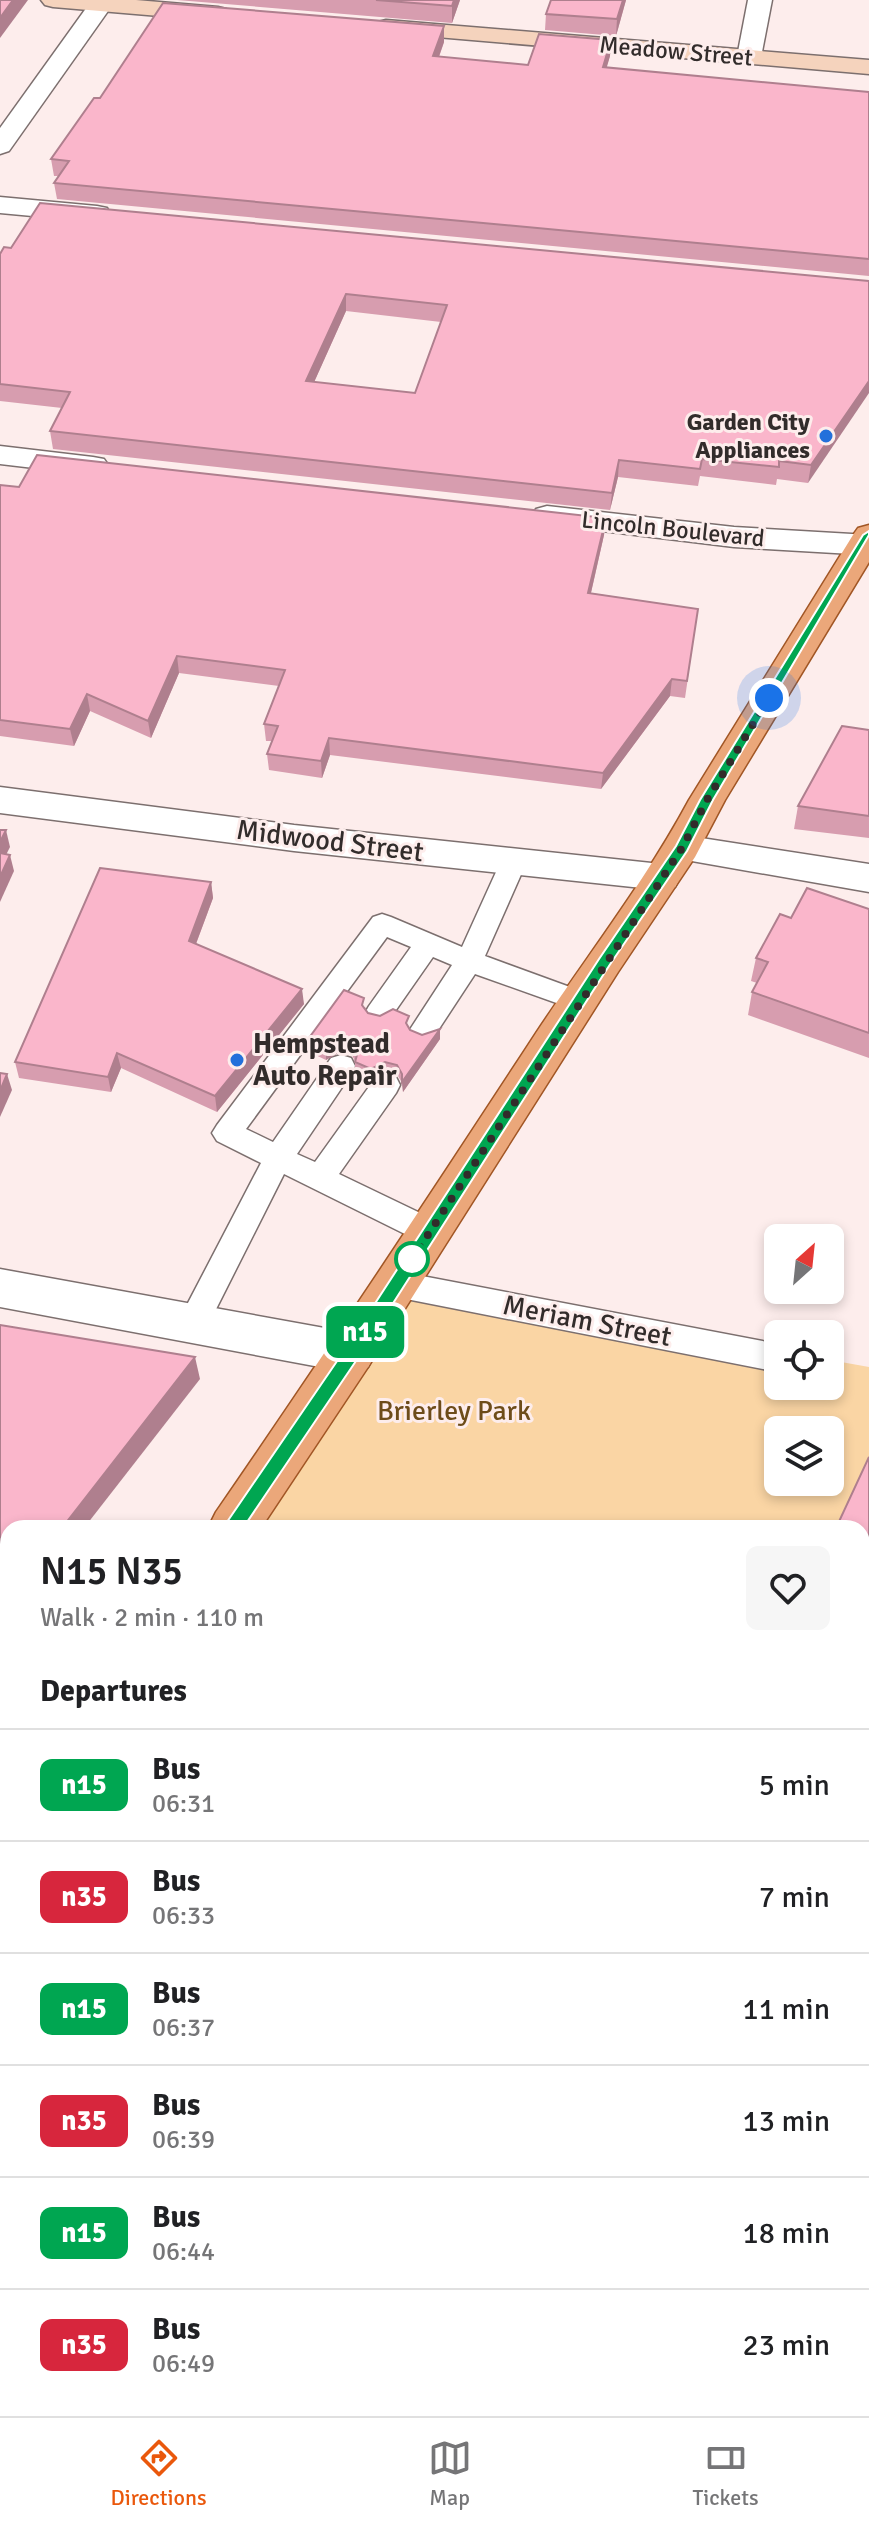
<!DOCTYPE html>
<html lang="en">
<head>
<meta charset="utf-8">
<style>
	:root { --surface:#fff; --page:#f6f6f6; --text:#202124; --muted:#757577; --line:#e0e0e0; --accent:#ea580c }
	body { margin:0; font-family:Signika,sans-serif; background:var(--page); color:var(--text); height:100vh; display:flex; flex-direction:column; font-size:30px; white-space:nowrap }
	* { box-sizing:border-box; margin:0 }
	p { font-size:26px; color:var(--muted) }
	.icon { flex:none; width:44px; height:44px; fill:none; stroke:currentColor; stroke-width:2; stroke-linecap:round; stroke-linejoin:round }
	.map { position:relative; flex:1; overflow:hidden }
	.panel { position:absolute; left:0px; top:1520px; width:870px; height:896px; display:flex; flex-direction:column; background:var(--surface); border-radius:24px 24px 0 0; box-shadow:0 4px 12px #0003 }
	.panel>* { flex:none }
	.badge { padding:0 16px; border-radius:12px; font-size:28px; line-height:52px }
	.needle { width:52px; rotate:27deg }
	.fabs { position:absolute; left:764px; top:1224px; display:grid; gap:16px }
	.fabs a { display:grid; place-items:center; width:80px; height:80px; border-radius:12px; background:var(--surface); box-shadow:0 4px 12px #0003; font-size:40px }
	.you { position:absolute; width:40px; height:40px; margin:-20px; border:6px solid #fff; border-radius:50%; background:#1a73e8; box-shadow:0 0 0 12px #1a73e833 }
	.map>.badge { position:absolute; translate:-50% -50%; box-shadow:0 0 0 4px #fff }
	h2 { padding:0 40px; font-size:30px; line-height:72px }
	.round { display:grid; place-items:center; flex:none; width:84px; height:84px; border-radius:12px; background:var(--page) }
	.headline { display:flex; align-items:center; justify-content:space-between; height:136px; padding:0 40px }
	h1 { font-size:38px; font-weight:600; line-height:60px }
	ul { padding:0; list-style:none }
	li { display:flex; align-items:center; gap:24px; height:112px; padding:0 40px; border-top:2px solid var(--line) }
	li div { flex:1 }
	li b { display:block; font-size:30px }
	li em { font-style:normal }
	li .badge { min-width:88px; font-weight:700; text-align:center }
	.dock { display:flex; justify-content:space-around; align-items:center; height:112px; border-top:2px solid var(--line); background:var(--surface); font-size:22px; color:var(--muted) }
	.dock a { display:grid; justify-items:center; gap:4px }
	.dock .current { color:var(--accent) }
	.map>svg:first-child { display:block }
	.green { fill:#fad5a4; fill-rule:evenodd }
	.water { fill:#fbb9ee }
	.lines { fill:none; stroke-linecap:round; stroke-linejoin:round }
	.lane-casing { stroke:#7c6f6e; stroke-width:3 }
	.street-casing { stroke:#7c6f6e; stroke-width:3 }
	.secondary-casing { stroke:#7c6f6e; stroke-width:3 }
	.primary-casing { stroke:#a15625; stroke-width:3 }
	.lane { fill:#fff; fill-rule:evenodd }
	.street { fill:#fff; fill-rule:evenodd }
	.secondary { fill:#f5d3bd; fill-rule:evenodd }
	.primary { fill:#eba77a; fill-rule:evenodd }
	.wall { fill:#d79daf; fill-rule:evenodd }
	.shaded-wall { fill:#af7f8e }
	.building { fill:#fab6cb; stroke:#af7f8e; stroke-width:2; fill-rule:evenodd }
	.line { fill:#00a651; stroke:#fff; stroke-width:2 }
	.walk { stroke:#322c2b; stroke-width:8; stroke-dasharray:0 14.4 }
	.poi-dot { fill:#2370db; stroke:#fdedec; stroke-width:3 }
	.stop-dot { fill:#fff; stroke:#00a651; stroke-width:4 }
	.labels { text-anchor:middle; dominant-baseline:central; stroke-width:6; stroke-linejoin:round; paint-order:stroke }
	.far-street-label { font-size:24px; fill:#322c2b; stroke:#fdedec }
	.far-poi-label { font-size:24px; font-weight:bold; fill:#322c2b; stroke:#fdedec; text-anchor:end }
	.street-label { font-size:28px; fill:#322c2b; stroke:#fdedec }
	.poi-label { font-size:28px; font-weight:bold; fill:#322c2b; stroke:#fdedec; text-anchor:start }
	.park-label { font-size:28px; fill:#6d4c19; stroke:#fdedec }
</style>
</head>
<body>
<div class="map">
<svg width="869" height="2416" viewBox="0 0 869 2416">
	<rect width="100%" height="100%" fill="#fdedec"/>
	<path class="green" d="M396,1284L778,1351V1386H830V1360L869,1367V1938L862,1934V1528H233ZM778,1430H830V1482H778Z"/>
	<path class="water" d="M231,2408H503L515,2416H227Z"/>
	<g class="lines">
		<defs>
			<g id="lane">
				<path d="M514,852L523,855L527,861L485,956L589,994L593,1001L589,1008L579,1011L475,974L433,1038L423,1042L413,1038L409,1031L452,965L433,957L389,1020L379,1023L369,1020L365,1013L369,1006L411,947L387,937L246,1129L273,1142L331,1058L341,1055L351,1058L355,1066L351,1074L297,1154L315,1162L376,1077L386,1074L396,1077L400,1085L396,1093L339,1174L441,1223L445,1232L441,1241L430,1244L419,1241L284,1174L204,1333L193,1337L182,1333L177,1324L261,1163L217,1141L212,1133L217,1125L373,917L382,914L391,917L462,947L501,861L505,855Z"/>
				<path d="M396,1271L778,1344V1372L396,1297L385,1293L381,1284L385,1275Z"/>
			</g>
			<g id="street">
				<path d="M92,0H110L113,4L9,151L0,154V128Z"/>
				<path d="M748,0H772L761,57L758,62H740L737,57Z"/>
				<path d="M0,197L97,206L107,208L110,214L107,220L97,222L0,213Z"/>
				<path d="M0,446L93,457L104,459L109,466L104,473L93,475L0,464Z"/>
				<path d="M547,506L734,527L869,535V555L734,547L536,523L531,516L536,509Z"/>
				<path d="M0,787L294,825L661,864L675,867L680,877L675,887L661,890L294,851L0,813Z"/>
				<path d="M682,835L869,864V892L669,857L663,848L669,839Z"/>
				<path d="M0,1269L352,1333L368,1339L375,1353L368,1367L352,1373L0,1307Z"/>
				<path d="M862,1906L869,1909V1966L862,1963Z"/>
			</g>
			<g id="secondary">
				<path d="M41,0H136L218,7L226,9L230,14L226,19L218,21L53,7L45,5Z"/>
				<path d="M386,20L869,60V74L378,32L374,27L378,22Z"/>
			</g>
			<g id="primary">
				<path d="M869,525V562L725,800L695,857L618,972L368,1367L261,1528H208L216,1512C325,1354 431,1194 536,1033C587,956 645,882 689,800L853,535L858,528Z"/>
				<path d="M8,1838V1902L0,1906V1842Z"/>
			</g>
		</defs>
		<use href="#lane" class="lane-casing"/>
		<use href="#street" class="street-casing"/>
		<use href="#secondary" class="secondary-casing"/>
		<use href="#primary" class="primary-casing"/>
		<use href="#lane" class="lane"/>
		<use href="#street" class="street"/>
		<use href="#secondary" class="secondary"/>
		<use href="#primary" class="primary"/>
	</g>
	<g class="wall">
		<path d="M177,0H460L452,23Z"/>
		<path d="M551,0H626L616,36L545,30L546,14Z"/>
		<path d="M444,26V42L439,57L528,65L610,56L606,68L869,92V276L57,199L54,183L58,176H54L51,159L100,98Z"/>
		<path d="M0,254L869,281L808,483L777,479L776,485L700,476L698,486L618,477L610,510L53,449L50,431L62,408L0,401ZM346,311L441,322L415,393L314,382Z"/>
		<path d="M0,485L19,487L606,518L604,535L591,593L698,609L685,698L670,696L601,789L330,755L322,778L269,770L267,754L272,741H266L264,724L279,686L179,673L151,738L90,711L74,746L0,736Z"/>
		<path d="M869,730V838L794,829L798,806Z"/>
		<path d="M211,882L213,898L196,944L304,1004L217,1112L121,1068L111,1092L19,1078L15,1062Z"/>
		<path d="M869,909V1058L748,1015L752,992L757,983L751,981L756,958L791,918Z"/>
		<path d="M365,1007L368,1013L409,1026L410,1030L422,1035L440,1039L403,1092L402,1083L397,1074L385,1071L371,1079L355,1072V1061L352,1055L340,1052L326,1060L307,1051L306,1042Z"/>
		<path d="M869,1457V1613L862,1610V1528Z"/>
	</g>
	<g class="shaded-wall">
		<path d="M13,0H28L0,38V18Z"/>
		<path d="M454,0H460L452,23V6Z"/>
		<path d="M623,0H626L616,36L617,19Z"/>
		<path d="M444,26V42L433,73V56Z"/>
		<path d="M611,40L610,56L602,84L603,67Z"/>
		<path d="M346,294V311L307,398L306,381Z"/>
		<path d="M869,381V393L808,483L811,465Z"/>
		<path d="M619,460L618,477L610,510L612,493Z"/>
		<path d="M606,518L604,535L587,610L588,593Z"/>
		<path d="M177,656L179,673L151,738L148,721Z"/>
		<path d="M672,679L670,696L601,789L603,773Z"/>
		<path d="M87,694L90,711L74,746L70,729Z"/>
		<path d="M329,738L330,755L322,778L321,761Z"/>
		<path d="M6,830L10,847L0,867V842Z"/>
		<path d="M10,855L14,871L0,902V877Z"/>
		<path d="M211,882L213,898L191,957L189,941Z"/>
		<path d="M302,989L304,1004L217,1112L215,1096Z"/>
		<path d="M440,1029V1039L403,1092L402,1082Z"/>
		<path d="M340,1042V1052L326,1060V1050Z"/>
		<path d="M117,1053L121,1068L111,1092L108,1077Z"/>
		<path d="M385,1062V1071L371,1079V1069Z"/>
		<path d="M7,1074L12,1090L0,1117V1091Z"/>
		<path d="M195,1357L200,1379L84,1528H62Z"/>
		<path d="M3,1545L8,1556V1573L0,1590V1552Z"/>
	</g>
	<g class="building">
		<path d="M0,0H13L0,18Z"/>
		<path d="M376,0H454L452,6Z"/>
		<path d="M551,0H623L617,19L546,14Z"/>
		<path d="M163,3L444,26L433,56L528,65L539,34L611,40L603,67L869,92V259L54,183L69,161L51,159L94,98H100Z"/>
		<path d="M40,203L869,281V381L811,465L779,461V467L702,459L700,469L619,460L612,493L50,431L70,392L0,384V254L4,247L11,248ZM346,294L447,305L415,393L306,381Z"/>
		<path d="M37,455L606,518L588,593L698,609L687,681L672,679L603,773L329,738L321,761L267,754L278,726L264,724L285,670L177,656L148,721L87,694L70,729L0,720V485L19,487Z"/>
		<path d="M842,726L869,730V816L798,806Z"/>
		<path d="M0,830H6L0,842Z"/>
		<path d="M0,853L10,855L0,877Z"/>
		<path d="M100,868L211,882L189,941L302,989L215,1096L117,1053L108,1077L15,1062Z"/>
		<path d="M807,888L869,909V1033L752,992L768,962L756,958L780,914L791,918Z"/>
		<path d="M344,990L364,998L362,1005L368,1013L380,1016L393,1009L409,1016L406,1023L410,1030L422,1035L440,1029L402,1082V1074L397,1065L385,1062L371,1069L355,1062L357,1055L351,1045L340,1042L326,1050L306,1042Z"/>
		<path d="M0,1073L7,1074L0,1091Z"/>
		<path d="M0,1325L195,1357L62,1528H8V1546L3,1545L0,1552Z"/>
		<path d="M869,1457V1597L862,1594V1528H836Z"/>
	</g>
	<path class="line" d="M869,531V535L713,800L687,851L609,966L358,1358L239,1534H227L224,1528L227,1522L346,1348L599,959L676,846L700,800L863,535Z"/>
	<g class="lines">
		<path class="walk" d="M412,1259L682,848L707,800L769,698"/>
	</g>
	<g class="poi-dot">
		<circle cx="826" cy="436" r="8"/>
		<circle cx="237" cy="1060" r="8"/>
	</g>
	<circle class="stop-dot" cx="412" cy="1259" r="16"/>
	<g class="labels">
		<g class="far-street-label">
			<text transform="translate(676 51) rotate(5)">Meadow Street</text>
			<text transform="translate(673 529) rotate(6)">Lincoln Boulevard</text>
		</g>
		<g class="far-poi-label">
			<text x="810" y="422">Garden City<tspan x="810" dy="28">Appliances</tspan></text>
		</g>
		<g class="street-label">
			<text transform="translate(330 841) rotate(7)">Midwood Street</text>
			<text transform="translate(587 1321) rotate(11)">Meriam Street</text>
		</g>
		<g class="poi-label">
			<text x="253" y="1044">Hempstead<tspan x="253" dy="32">Auto Repair</tspan></text>
		</g>
		<g class="park-label">
			<text x="454" y="1411">Brierley Park</text>
		</g>
	</g>
</svg>
<div class="fabs">
<a><svg class="needle" viewBox="-14 -14 28 28"><path d="M0-13l5 13h-10z" fill="#e53935"/><path d="M0 13l5-13h-10z" fill="#757577"/></svg></a>
<a><svg class="icon" aria-label="locate" viewBox="0 0 24 24"><circle cx="12" cy="12" r="6"/><path d="M12 2v4M12 18v4M2 12h4M18 12h4"/></svg></a>
<a><svg class="icon" aria-label="layers" viewBox="0 0 24 24"><path d="M12 4l9 5-9 5-9-5zM3 14l9 5 9-5"/></svg></a>
</div>
<div class="you" style="left:769px;top:698px"></div>
<b class="badge" style="left:365px;top:1332px;background:#00a651;color:#fff">n15</b>
<section class="panel">
<div class="headline"><div><h1>N15 N35</h1><p>Walk · 2 min · 110 m</p></div><a class="round"><svg class="icon" aria-label="heart" viewBox="0 0 24 24"><path d="M12 20l-8-8c-3-5 5-10 8-4 3-6 11-1 8 4z"/></svg></a></div>
<h2>Departures</h2>
<ul>
<li><span class="badge" style="background:#00a651;color:#fff">n15</span><div><b>Bus</b><p>06:31</p></div><em>5 min</em></li>
<li><span class="badge" style="background:#d7263d;color:#fff">n35</span><div><b>Bus</b><p>06:33</p></div><em>7 min</em></li>
<li><span class="badge" style="background:#00a651;color:#fff">n15</span><div><b>Bus</b><p>06:37</p></div><em>11 min</em></li>
<li><span class="badge" style="background:#d7263d;color:#fff">n35</span><div><b>Bus</b><p>06:39</p></div><em>13 min</em></li>
<li><span class="badge" style="background:#00a651;color:#fff">n15</span><div><b>Bus</b><p>06:44</p></div><em>18 min</em></li>
<li><span class="badge" style="background:#d7263d;color:#fff">n35</span><div><b>Bus</b><p>06:49</p></div><em>23 min</em></li>
</ul>
</section>
</div>
<nav class="dock">
<a class="current"><svg class="icon" aria-label="directions" viewBox="0 0 24 24"><path d="M12 3l9 9-9 9-9-9zM9 14v-3h6M13 9l2 2-2 2"/></svg>Directions</a>
<a><svg class="icon" aria-label="map" viewBox="0 0 24 24"><path d="M3 6l6-2 6 2 6-2v14l-6 2-6-2-6 2zM9 4v14M15 6v14"/></svg>Map</a>
<a><svg class="icon" aria-label="tickets" viewBox="0 0 24 24"><path d="M3 7h18v10H3zM15 7v10"/></svg>Tickets</a>
</nav>
</body>
</html>
